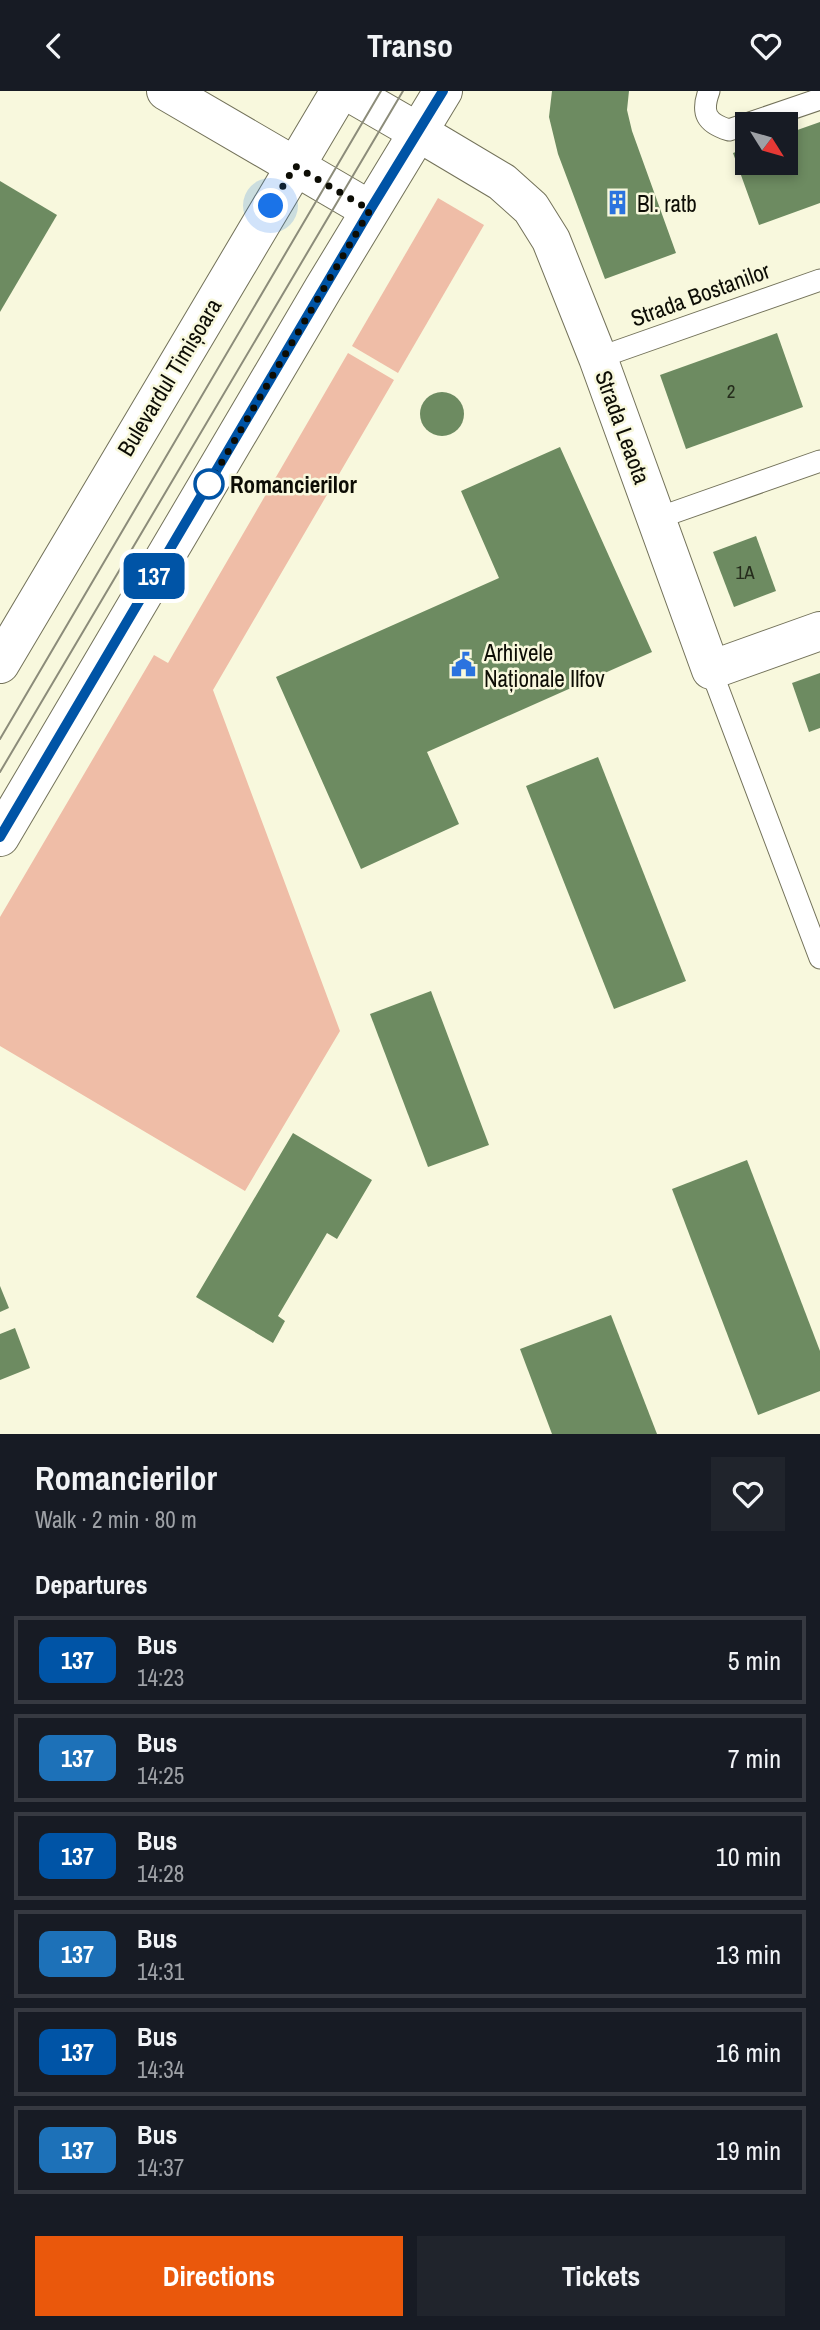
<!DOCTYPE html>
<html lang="en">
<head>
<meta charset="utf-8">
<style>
	:root { --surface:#171b24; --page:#20242c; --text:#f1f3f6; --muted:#9ea1a6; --line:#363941; --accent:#ea580c }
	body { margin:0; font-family:"Archivo Narrow",sans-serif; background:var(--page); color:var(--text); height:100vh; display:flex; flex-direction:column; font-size:26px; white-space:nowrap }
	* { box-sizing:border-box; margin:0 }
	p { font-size:23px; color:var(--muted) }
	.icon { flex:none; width:38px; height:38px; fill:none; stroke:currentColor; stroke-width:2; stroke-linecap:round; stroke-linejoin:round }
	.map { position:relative; height:1343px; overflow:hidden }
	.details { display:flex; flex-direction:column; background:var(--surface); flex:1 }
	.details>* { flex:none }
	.badge { padding:0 14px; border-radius:10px; font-size:24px; line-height:46px }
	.needle { width:46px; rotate:127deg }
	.tools { position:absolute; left:735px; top:21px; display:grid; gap:14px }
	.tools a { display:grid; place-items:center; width:63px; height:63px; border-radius:0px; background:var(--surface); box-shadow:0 4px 10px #0003; font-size:35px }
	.you { position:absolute; width:35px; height:35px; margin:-18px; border:5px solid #fff; border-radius:50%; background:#1a73e8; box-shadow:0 0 0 10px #1a73e833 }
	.map>.badge { position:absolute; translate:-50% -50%; box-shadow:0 0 0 4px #fff }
	h2 { padding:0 35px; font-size:26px; line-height:63px }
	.round { display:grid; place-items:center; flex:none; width:74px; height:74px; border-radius:0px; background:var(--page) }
	.head { display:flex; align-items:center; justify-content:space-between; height:119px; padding:0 35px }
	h1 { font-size:33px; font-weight:700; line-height:52px }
	.cta { display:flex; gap:14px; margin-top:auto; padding:14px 35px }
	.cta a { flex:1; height:80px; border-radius:0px; background:var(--accent); color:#fff; font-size:28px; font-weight:700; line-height:80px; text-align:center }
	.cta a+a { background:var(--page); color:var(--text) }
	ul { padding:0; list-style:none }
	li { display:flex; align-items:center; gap:21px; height:88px; margin:0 14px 10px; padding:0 21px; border:4px solid var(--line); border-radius:0px }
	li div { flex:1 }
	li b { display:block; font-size:26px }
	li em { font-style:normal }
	li .badge { min-width:77px; font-weight:700; text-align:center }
	header { display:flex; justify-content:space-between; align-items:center; height:91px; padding:0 35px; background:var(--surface); font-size:32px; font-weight:700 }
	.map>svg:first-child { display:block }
	.green { fill:#efbda7 }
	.building { fill:#6d8b61 }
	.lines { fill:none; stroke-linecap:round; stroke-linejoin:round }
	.lane-casing { stroke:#73725a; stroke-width:23 }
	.street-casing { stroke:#73725a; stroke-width:40 }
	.secondary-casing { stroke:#73725a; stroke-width:40 }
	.lane { stroke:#fff; stroke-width:21 }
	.street { stroke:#fff; stroke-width:38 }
	.secondary { stroke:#fff; stroke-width:38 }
	.tram { stroke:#8c8c7a; stroke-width:2 }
	.line-casing { stroke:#fff; stroke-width:16 }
	.line { stroke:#0054a6; stroke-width:10 }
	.walk { stroke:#0d0d05; stroke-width:7; stroke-dasharray:0 12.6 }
	.stop-dot { fill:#fff; stroke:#0054a6; stroke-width:3.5 }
	.labels { text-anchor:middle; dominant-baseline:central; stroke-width:5; stroke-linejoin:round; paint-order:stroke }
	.number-label { font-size:19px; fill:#252c1c }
	.poi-label { font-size:23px; fill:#0d0d05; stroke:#f8f8dd; text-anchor:start }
	.street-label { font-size:23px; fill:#0d0d05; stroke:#f8f8dd }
	.stop-label { font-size:23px; font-weight:bold; fill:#0d0d05; stroke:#f8f8dd; text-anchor:start }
</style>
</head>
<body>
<header><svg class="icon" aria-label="back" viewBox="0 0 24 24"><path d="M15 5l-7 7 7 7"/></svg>Transo<svg class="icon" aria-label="heart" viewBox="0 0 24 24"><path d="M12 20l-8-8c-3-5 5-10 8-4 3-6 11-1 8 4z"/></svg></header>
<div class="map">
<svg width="820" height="1343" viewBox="0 0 820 1343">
	<rect width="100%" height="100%" fill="#f8f8dd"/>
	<g class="green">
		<path d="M438,107L484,134L398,282L352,255Z"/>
		<path d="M348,262L394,289L213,599L340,940L245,1100L0,955V826L154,564L168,572Z"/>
	</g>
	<g class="building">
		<path d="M552,0H629L627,19L632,40L676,162L605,188L558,63L549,26Z"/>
		<path d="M820,31V112L759,134L733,62L747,57V72H786V43Z"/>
		<path d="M0,90L57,124L0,221Z"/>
		<path d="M777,242L803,316L686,358L660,284Z"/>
		<circle cx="442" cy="323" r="22"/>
		<path d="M560,356L652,561L427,661L459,733L361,778L276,586L499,487L461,400Z"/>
		<path d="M756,445L776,500L734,516L713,461Z"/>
		<path d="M820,582V637L809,641L792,592Z"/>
		<path d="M598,666L686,890L614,918L526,695Z"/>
		<path d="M431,900L489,1054L428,1076L370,923Z"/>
		<path d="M293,1042L372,1089L337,1148L327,1142L278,1225L285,1230L273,1252L196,1206Z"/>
		<path d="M747,1069L820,1260V1300L758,1324L672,1098Z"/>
		<path d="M0,1195L9,1217L0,1221Z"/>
		<path d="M611,1224L657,1343H552L520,1258Z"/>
		<path d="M15,1237L30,1277L0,1289V1243Z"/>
	</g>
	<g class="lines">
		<defs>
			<g id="lane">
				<path d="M709,0C701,22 706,32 729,39L820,8"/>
				<path d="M598,267L820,189"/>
				<path d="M658,427L820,370"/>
				<path d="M711,579L820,867"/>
			</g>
			<path id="street" d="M418,41L502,91L531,117L551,149L598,267L711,579L820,540"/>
			<g id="secondary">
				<path d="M166,0L370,119"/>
				<path d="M347,0L418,41"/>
				<path d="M0,573L340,0"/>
				<path d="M0,746L323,198L443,0"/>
			</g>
		</defs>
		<use href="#lane" class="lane-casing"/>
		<use href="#street" class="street-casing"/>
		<use href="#secondary" class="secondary-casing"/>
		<use href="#lane" class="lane"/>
		<use href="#street" class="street"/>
		<use href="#secondary" class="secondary"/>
		<g class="tram">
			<path d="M0,648L381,0"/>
			<path d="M0,681L403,0"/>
		</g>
	</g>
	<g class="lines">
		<defs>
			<path id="line" d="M0,746L370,119L443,0"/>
		</defs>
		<use href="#line" class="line-casing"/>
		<use href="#line" class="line"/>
		<path class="walk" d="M209,393L370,119L295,75L271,115"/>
	</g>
	<defs>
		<symbol id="building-bare" viewBox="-9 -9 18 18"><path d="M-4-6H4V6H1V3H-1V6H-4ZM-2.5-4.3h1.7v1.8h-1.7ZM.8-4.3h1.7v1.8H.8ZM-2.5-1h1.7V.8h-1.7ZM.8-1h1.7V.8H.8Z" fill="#2b73df" stroke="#f8f8dd" stroke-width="2.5" paint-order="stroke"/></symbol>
		<symbol id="civic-bare" viewBox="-9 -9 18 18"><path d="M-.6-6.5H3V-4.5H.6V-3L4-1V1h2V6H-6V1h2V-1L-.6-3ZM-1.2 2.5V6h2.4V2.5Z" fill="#2b73df" stroke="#f8f8dd" stroke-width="2.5" paint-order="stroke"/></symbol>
	</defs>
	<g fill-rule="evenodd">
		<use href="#building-bare" x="600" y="94" width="35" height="35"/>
		<use href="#civic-bare" x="446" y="556" width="35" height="35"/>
	</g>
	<circle class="stop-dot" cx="209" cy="393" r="14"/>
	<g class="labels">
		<g class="number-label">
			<text x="731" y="300">2</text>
			<text x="745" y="481">1A</text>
		</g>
		<g class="poi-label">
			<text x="637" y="112">Bl. ratb</text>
			<text x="484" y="561">Arhivele<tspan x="484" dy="26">Naționale Ilfov</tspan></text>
		</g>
		<g class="street-label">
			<text transform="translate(700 203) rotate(-20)">Strada Bostanilor</text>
			<text transform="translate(169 286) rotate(-59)">Bulevardul Timișoara</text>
			<text transform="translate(623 336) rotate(70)">Strada Leaota</text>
		</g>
		<g class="stop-label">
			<text x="230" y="393">Romancierilor</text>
		</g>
	</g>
</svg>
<div class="tools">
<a><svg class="needle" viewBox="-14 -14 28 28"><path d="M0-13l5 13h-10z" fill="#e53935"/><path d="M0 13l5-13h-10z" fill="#9ea1a6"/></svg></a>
</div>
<div class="you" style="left:271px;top:115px"></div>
<b class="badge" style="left:154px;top:485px;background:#0054a6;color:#fff">137</b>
</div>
<section class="details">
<div class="head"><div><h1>Romancierilor</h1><p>Walk · 2 min · 80 m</p></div><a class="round"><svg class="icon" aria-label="heart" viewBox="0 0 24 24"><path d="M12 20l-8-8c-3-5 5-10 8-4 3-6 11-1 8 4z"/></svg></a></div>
<h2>Departures</h2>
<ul>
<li><span class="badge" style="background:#0054a6;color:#fff">137</span><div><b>Bus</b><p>14:23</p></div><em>5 min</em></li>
<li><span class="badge" style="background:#1d71b8;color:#fff">137</span><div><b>Bus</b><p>14:25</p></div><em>7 min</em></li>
<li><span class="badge" style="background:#0054a6;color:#fff">137</span><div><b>Bus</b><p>14:28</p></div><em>10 min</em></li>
<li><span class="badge" style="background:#1d71b8;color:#fff">137</span><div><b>Bus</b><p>14:31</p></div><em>13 min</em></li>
<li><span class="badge" style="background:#0054a6;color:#fff">137</span><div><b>Bus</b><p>14:34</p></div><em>16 min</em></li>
<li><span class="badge" style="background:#1d71b8;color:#fff">137</span><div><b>Bus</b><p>14:37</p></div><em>19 min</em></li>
</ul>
<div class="cta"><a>Directions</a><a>Tickets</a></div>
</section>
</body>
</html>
